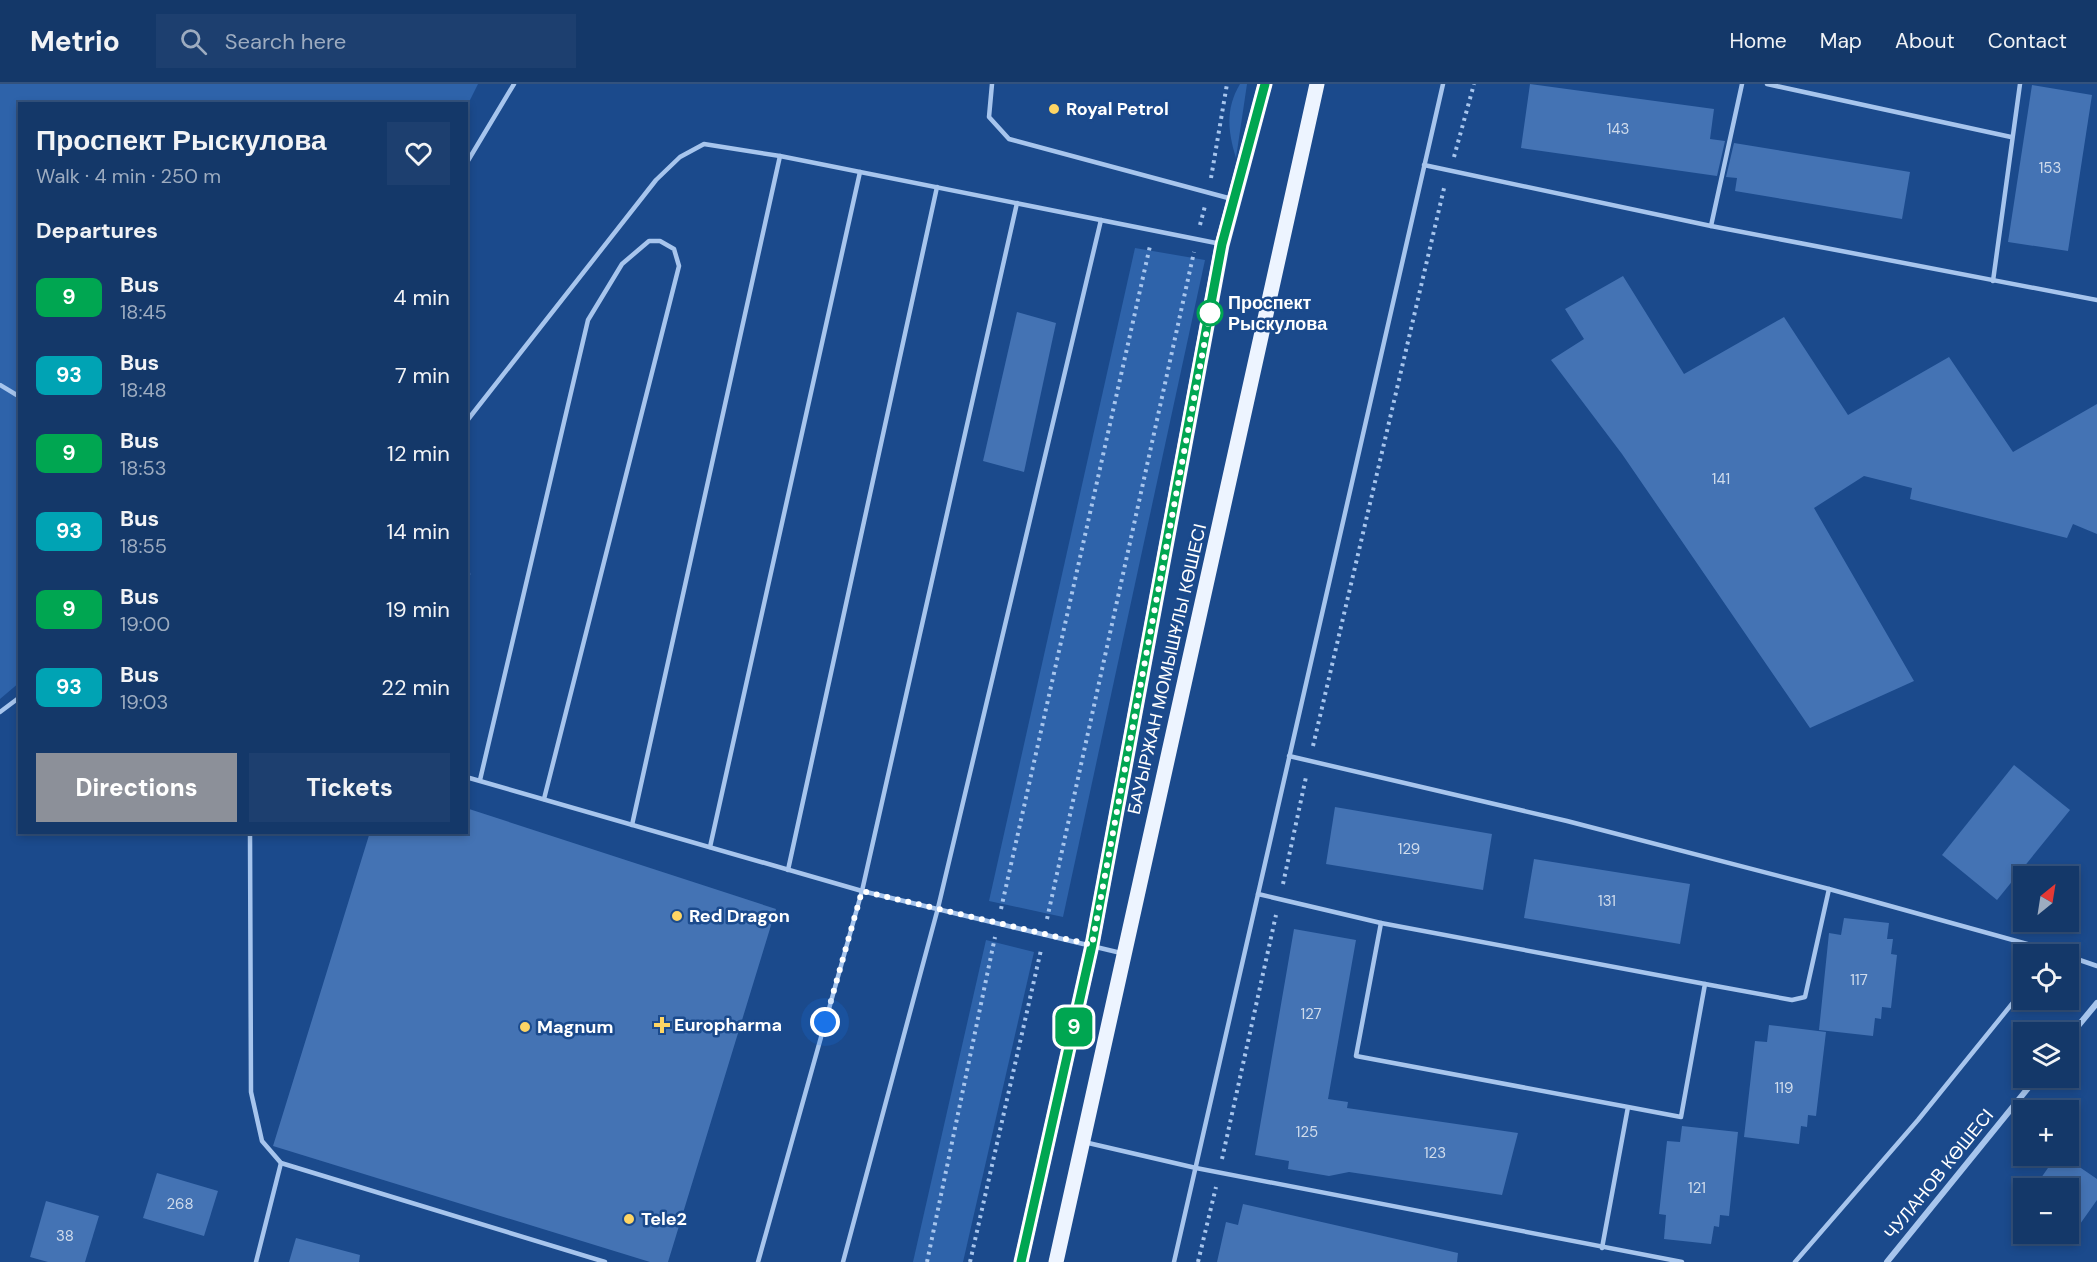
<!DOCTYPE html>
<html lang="en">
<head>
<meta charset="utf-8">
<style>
	:root { --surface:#143869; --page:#1d3f6f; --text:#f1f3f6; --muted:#9dacc0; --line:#33527d; --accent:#8c9099 }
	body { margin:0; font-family:"DM Sans",sans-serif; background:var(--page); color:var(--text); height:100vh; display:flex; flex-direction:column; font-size:22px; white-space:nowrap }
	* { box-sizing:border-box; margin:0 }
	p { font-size:20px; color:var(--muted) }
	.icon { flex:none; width:33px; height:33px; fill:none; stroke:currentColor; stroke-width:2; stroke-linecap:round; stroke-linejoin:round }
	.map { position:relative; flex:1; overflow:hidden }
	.details { position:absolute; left:18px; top:18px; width:450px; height:732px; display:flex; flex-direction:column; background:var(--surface); border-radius:0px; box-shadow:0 3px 9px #0003,0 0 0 2px var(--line) }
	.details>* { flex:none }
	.badge { padding:0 12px; border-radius:9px; font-size:21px; line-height:39px }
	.needle { width:39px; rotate:30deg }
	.buttons { position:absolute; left:2013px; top:782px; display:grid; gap:12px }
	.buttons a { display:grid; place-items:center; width:66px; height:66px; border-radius:0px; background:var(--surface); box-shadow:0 3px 9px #0003,0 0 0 2px var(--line); font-size:30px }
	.you { position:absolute; width:30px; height:30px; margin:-15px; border:4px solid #fff; border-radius:50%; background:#1a73e8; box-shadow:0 0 0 9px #1a73e833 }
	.map>.badge { position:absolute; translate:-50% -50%; box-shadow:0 0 0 3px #fff }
	h2 { padding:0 18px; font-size:22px; line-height:54px }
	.round { display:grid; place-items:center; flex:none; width:63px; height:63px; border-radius:0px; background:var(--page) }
	.headline { display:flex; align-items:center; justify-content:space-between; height:102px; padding:0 18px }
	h1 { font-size:28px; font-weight:800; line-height:45px }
	.action { display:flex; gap:12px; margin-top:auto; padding:12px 18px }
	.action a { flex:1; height:69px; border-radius:0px; background:var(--accent); color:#fff; font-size:24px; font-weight:800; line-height:69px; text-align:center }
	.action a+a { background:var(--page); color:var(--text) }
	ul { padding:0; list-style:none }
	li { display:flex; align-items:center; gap:18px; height:78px; padding:0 18px }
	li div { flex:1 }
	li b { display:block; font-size:22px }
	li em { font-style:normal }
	li .badge { min-width:66px; font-weight:700; text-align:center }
	header { display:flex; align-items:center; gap:36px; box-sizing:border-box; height:84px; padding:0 30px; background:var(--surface); border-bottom:2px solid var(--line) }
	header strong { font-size:28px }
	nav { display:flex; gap:33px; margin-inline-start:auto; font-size:21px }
	.search { width:420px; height:54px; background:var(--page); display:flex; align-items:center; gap:15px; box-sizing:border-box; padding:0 21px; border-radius:0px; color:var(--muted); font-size:22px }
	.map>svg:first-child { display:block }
	.green { fill:#2e63aa }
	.building { fill:#4473b4 }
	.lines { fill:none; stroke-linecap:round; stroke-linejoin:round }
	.path { stroke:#a7c5ed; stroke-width:4; stroke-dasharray:3 4.5; stroke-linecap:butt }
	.service { stroke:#a7c5ed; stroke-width:4.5 }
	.minor { stroke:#a7c5ed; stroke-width:6 }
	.primary { stroke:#edf4ff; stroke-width:15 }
	.line-casing { stroke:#fff; stroke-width:14 }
	.line { stroke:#00a651; stroke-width:9 }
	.walk { stroke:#fff; stroke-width:6; stroke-dasharray:0 10.8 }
	.poi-dot { fill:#fed564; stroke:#1b4a8c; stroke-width:2 }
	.stop-dot { fill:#fff; stroke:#00a651; stroke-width:3 }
	.labels { text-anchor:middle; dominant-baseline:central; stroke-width:5; stroke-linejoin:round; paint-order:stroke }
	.number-label { font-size:15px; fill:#d0dcec }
	.poi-label { font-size:18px; font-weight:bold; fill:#fff; stroke:#1b4a8c; text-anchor:start }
	.stop-label { font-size:18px; font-weight:bold; fill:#fff; stroke:#1b4a8c; text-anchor:start }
	.street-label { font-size:18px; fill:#fff; stroke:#1b4a8c }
</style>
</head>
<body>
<header>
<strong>Metrio</strong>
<div class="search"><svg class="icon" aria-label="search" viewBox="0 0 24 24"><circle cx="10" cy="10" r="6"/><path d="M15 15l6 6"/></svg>Search here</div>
<nav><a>Home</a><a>Map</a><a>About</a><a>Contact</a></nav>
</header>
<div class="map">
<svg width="2097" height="1178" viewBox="0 0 2097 1178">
	<rect width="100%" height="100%" fill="#1b4a8c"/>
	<g class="green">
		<path d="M0,0H478L467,22L466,20H20V598L0,615Z"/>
		<path d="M1240,0H1247L1236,74C1228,48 1225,25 1240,0Z"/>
		<path d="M1135,164L1205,176L1063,833L989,817Z"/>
		<path d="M986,856L1034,868L963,1178H913Z"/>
	</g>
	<g class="building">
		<path d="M1530,0L1714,25L1710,55L1725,57L1717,92L1521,64Z"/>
		<path d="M2032,1L2092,11L2068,167L2008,158Z"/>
		<path d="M1734,59L1910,88L1902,135L1735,107L1737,94L1726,93Z"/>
		<path d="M1623,192L1684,290L1784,233L1848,331L1949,273L2013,368L2097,320V450L2073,440L2067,454L1910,415L1912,404L1864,392L1814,424L1914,597L1810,644L1622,370L1551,276L1584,255L1565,225Z"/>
		<path d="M1017,228L1056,239L1024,388L983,377Z"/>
		<path d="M2014,681L2070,726L1997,816L1942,771Z"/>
		<path d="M1335,723L1492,750L1483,806L1326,780Z"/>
		<path d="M466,724L776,825L668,1178H650L273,1062L370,748H466Z"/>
		<path d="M1534,775L1690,800L1680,860L1524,834Z"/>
		<path d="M1844,834L1889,839L1887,855H1893L1891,870L1897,871L1891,924L1882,923L1881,935L1875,934L1873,952L1819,946L1829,849L1841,851Z"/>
		<path d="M1294,845L1356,856L1328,1015L1348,1018L1347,1024L1518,1049L1502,1111L1349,1088L1329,1092L1288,1085L1289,1077L1255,1071Z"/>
		<path d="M1769,941L1826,948L1816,1032L1808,1031L1807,1043L1801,1042L1799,1060L1744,1053L1755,957L1767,958Z"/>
		<path d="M1682,1042L1738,1048L1729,1132L1720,1131L1719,1143L1714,1142L1711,1160L1664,1155L1666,1131L1659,1130L1667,1057L1680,1058Z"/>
		<path d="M2057,1071H2062L2097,1095V1116L2068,1157V1104H2034Z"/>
		<path d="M157,1089L218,1107L204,1152L143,1134Z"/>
		<path d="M46,1117L99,1132L85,1178H48L30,1173Z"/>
		<path d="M1243,1120L1458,1169L1457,1178H1217L1226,1138L1238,1141Z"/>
		<path d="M296,1154L360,1171L359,1178H289Z"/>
	</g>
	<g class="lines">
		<g class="path">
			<path d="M1454,73L1474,0"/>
			<path d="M1211,94L1227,0"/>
			<path d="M1200,141L1205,122"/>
			<path d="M1313,662L1445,100"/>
			<path d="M1283,800L1306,693"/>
			<path d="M1001,825L1150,162"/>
			<path d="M1047,835L1194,168"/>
			<path d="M1222,1075L1276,831"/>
			<path d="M927,1178L995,853"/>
			<path d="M970,1178L1041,866"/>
			<path d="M1198,1178L1216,1103"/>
		</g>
		<g class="service">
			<path d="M992,0L989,33L1009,55L1232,115"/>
			<path d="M1767,0L2011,53"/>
			<path d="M466,80L514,0"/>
			<path d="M1424,81L1711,142L2097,216"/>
			<path d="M1711,142L1742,0"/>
			<path d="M1993,197L2020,0"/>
			<path d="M0,301L20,313"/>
			<path d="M466,338L656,96L680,73L704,60L780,72L1221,160"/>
			<path d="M466,497L468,490"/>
			<path d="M0,628L20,613"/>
			<path d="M1289,672L1567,737L1829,805L2063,870"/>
			<path d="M466,693L862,807L1121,869"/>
			<path d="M480,696L588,236L622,180L649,157H660L674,165L679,182L544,715"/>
			<path d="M632,741L780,72"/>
			<path d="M250,748L251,1008L262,1057L281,1079L605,1178"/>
			<path d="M710,763L860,88"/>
			<path d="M788,786L937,103"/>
			<path d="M1258,810L1381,839"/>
			<path d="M2068,872L2097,882"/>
			<path d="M1705,900L1792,916L1805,913L1829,805"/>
			<path d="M1084,1058L1196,1084L1682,1178"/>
			<path d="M1602,1164L1628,1023L1356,972L1381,839L1705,900L1681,1033L1628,1023"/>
			<path d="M256,1178L281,1079"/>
			<path d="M758,1178L862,807L1017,119"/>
			<path d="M843,1178L938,824L1101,136"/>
			<path d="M1174,1178L1443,0"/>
			<path d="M1795,1178L1918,1036L2024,905"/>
		</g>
		<g class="minor">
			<path d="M2068,954L2097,919"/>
			<path d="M1887,1178L2037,993"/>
		</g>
		<g class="primary">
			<path d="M1021,1178L1092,861L1222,161L1265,0"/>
			<path d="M1056,1178L1317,0"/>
		</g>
	</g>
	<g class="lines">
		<defs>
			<path id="line" d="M1021,1178L1092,861L1222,160L1265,0"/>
		</defs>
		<use href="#line" class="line-casing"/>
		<use href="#line" class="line"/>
		<path class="walk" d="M825,938L862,807L1092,861L1210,229"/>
	</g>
	<g class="poi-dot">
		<circle cx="1054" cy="25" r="6"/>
		<circle cx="677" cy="832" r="6"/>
		<path d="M659 932h6v6h6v6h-6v6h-6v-6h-6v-6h6z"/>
		<circle cx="525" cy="943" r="6"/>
		<circle cx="629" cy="1135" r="6"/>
	</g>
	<circle class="stop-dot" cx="1210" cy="229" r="12"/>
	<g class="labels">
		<g class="number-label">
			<text x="1618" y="45">143</text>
			<text x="2050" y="84">153</text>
			<text x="1721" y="395">141</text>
			<text x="1409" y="765">129</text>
			<text x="1607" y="817">131</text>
			<text x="1859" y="896">117</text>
			<text x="1311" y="930">127</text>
			<text x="1784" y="1004">119</text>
			<text x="1307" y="1048">125</text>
			<text x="1435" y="1069">123</text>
			<text x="1697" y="1104">121</text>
			<text x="180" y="1120">268</text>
			<text x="65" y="1152">38</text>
		</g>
		<g class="poi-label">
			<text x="1066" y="25">Royal Petrol</text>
			<text x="689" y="832">Red Dragon</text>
			<text x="674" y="941">Europharma</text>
			<text x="537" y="943">Magnum</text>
			<text x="641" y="1135">Tele2</text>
		</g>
		<g class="stop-label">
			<text x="1228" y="219">Проспект<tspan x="1228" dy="21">Рыскулова</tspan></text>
		</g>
		<g class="street-label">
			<text transform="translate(1167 585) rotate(-77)">БАУЫРЖАН МОМЫШҰЛЫ КӨШЕСІ</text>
			<text transform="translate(1939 1090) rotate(-51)">ЧУЛАНОВ КӨШЕСІ</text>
		</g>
	</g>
</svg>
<div class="buttons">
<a><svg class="needle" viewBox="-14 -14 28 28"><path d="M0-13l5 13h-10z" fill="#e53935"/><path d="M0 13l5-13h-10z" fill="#9dacc0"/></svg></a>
<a><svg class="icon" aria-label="locate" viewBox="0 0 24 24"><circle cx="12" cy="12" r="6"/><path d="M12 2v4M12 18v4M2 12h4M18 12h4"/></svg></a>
<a><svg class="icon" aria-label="layers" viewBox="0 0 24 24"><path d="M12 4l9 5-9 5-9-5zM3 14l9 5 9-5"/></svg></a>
<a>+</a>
<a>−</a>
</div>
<div class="you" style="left:825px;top:938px"></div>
<b class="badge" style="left:1074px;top:943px;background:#00a651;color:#fff">9</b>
<section class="details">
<div class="headline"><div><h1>Проспект Рыскулова</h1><p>Walk · 4 min · 250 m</p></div><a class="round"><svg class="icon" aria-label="heart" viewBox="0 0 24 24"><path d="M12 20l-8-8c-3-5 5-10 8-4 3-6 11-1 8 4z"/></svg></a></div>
<h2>Departures</h2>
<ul>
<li><span class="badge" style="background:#00a651;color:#fff">9</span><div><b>Bus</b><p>18:45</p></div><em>4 min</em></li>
<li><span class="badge" style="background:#00a3b4;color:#fff">93</span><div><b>Bus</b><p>18:48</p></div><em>7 min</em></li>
<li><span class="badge" style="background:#00a651;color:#fff">9</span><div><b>Bus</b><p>18:53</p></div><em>12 min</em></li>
<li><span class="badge" style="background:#00a3b4;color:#fff">93</span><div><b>Bus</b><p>18:55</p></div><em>14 min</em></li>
<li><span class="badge" style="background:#00a651;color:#fff">9</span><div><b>Bus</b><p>19:00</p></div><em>19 min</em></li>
<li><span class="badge" style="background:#00a3b4;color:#fff">93</span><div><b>Bus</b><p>19:03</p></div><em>22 min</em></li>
</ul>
<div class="action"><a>Directions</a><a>Tickets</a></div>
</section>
</div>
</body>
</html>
